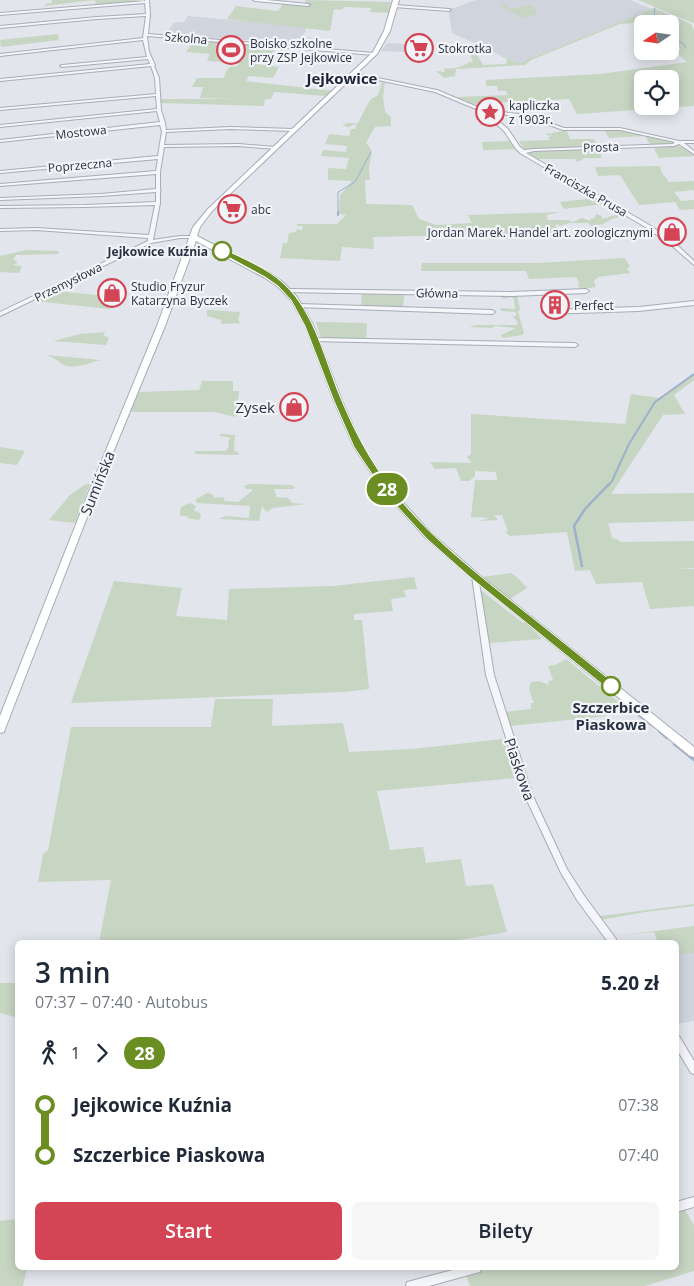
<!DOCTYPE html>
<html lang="pl">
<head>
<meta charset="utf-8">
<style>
	:root { --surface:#fff; --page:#f6f6f7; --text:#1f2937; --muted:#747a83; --accent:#d34454 }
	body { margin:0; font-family:"Open Sans",sans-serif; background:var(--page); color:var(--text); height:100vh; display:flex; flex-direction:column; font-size:19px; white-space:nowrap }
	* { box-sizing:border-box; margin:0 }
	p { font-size:16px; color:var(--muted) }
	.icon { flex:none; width:28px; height:28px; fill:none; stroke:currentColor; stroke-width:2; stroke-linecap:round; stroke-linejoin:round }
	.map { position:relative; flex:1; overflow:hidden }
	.side { position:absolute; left:15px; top:940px; width:664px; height:330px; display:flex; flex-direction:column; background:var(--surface); border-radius:8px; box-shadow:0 2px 12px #0003 }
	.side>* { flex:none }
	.badge { padding:0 10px; border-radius:16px; font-size:18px; line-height:32px }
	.needle { width:32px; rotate:257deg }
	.buttons { position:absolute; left:634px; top:15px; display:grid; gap:10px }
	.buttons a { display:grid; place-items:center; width:45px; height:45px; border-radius:8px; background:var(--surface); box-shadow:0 2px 12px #0003; font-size:25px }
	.map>.badge { position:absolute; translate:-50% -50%; box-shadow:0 0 0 2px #fff }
	.legs { display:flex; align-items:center; gap:8px; height:55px; padding:0 20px; font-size:16px }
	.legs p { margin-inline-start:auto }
	.summary { display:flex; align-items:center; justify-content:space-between; height:85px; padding:0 20px }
	h1 { font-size:28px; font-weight:600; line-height:38px }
	.cta { display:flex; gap:10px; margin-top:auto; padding:10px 20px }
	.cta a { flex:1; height:58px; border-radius:8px; background:var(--accent); color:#fff; font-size:20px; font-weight:600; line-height:58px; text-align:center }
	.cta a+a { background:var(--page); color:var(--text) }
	ul { padding:0 20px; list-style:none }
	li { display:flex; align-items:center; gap:18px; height:50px; font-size:19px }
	li i { display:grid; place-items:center; width:8px; height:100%; margin:0 6px; background:currentColor }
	li i::after { content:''; width:12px; height:12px; margin:-6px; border:4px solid; border-radius:50%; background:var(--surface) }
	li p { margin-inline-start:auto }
	li:first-child i { background:linear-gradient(#0000 50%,currentColor 0) }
	li:last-child i { background:linear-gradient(currentColor 50%,#0000 0) }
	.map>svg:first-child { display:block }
	.built { fill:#d0d4dd }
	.green { fill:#c7d5c3; fill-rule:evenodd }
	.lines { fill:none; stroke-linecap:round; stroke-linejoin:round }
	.stream-far2 { stroke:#9cb1cc; stroke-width:1 }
	.stream-far1 { stroke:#9cb1cc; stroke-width:2 }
	.stream { stroke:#9cb1cc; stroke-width:2.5 }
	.street-casing { stroke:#a7acb6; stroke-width:2 }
	.secondary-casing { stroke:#a7acb6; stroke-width:2 }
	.street { fill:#f5f6f9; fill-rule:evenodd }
	.secondary { fill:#fff; fill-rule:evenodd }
	.line-1 { fill:#6b8e23; stroke:#fff }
	.stop-1-dot { fill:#fff; stroke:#6b8e23; stroke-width:2.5 }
	.labels { text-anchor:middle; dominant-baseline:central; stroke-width:4.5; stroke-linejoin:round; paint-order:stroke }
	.far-street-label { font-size:12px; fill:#293244; stroke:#f2f4f8 }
	.far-poi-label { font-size:12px; fill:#293244; stroke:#f2f4f8; text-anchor:start }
	.far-stop-label { font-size:12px; font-weight:bold; fill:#293244; stroke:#f2f4f8; text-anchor:end }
	.far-quarter-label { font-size:15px; font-weight:bold; fill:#1c2335; stroke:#f2f4f8 }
	.poi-label { font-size:15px; fill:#293244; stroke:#f2f4f8; text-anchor:end }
	.street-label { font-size:15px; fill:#293244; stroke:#f2f4f8 }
	.stop-label { font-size:15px; font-weight:bold; fill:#293244; stroke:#f2f4f8 }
</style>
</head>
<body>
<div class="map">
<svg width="694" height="1286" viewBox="0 0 694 1286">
	<rect width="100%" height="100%" fill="#e2e5eb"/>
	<g class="built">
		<path d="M476,0H630L652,9L519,63L452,33L448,8H454Z"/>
		<path d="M188,16L306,27V30L302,37L322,39L298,38L294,45L274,44V42L164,35L174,23L184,22Z"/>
		<path d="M387,43L432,46L431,53L381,51Z"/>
		<path d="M694,953V1021L676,1024V955Z"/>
	</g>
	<g class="green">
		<path d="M52,0H146L96,5L95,0L44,6L48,3L51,4Z"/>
		<path d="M306,0L391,2L389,13L370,12L371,8L344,7L342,10L334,9L330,31L227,19L236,6L278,11L283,4L304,5Z"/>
		<path d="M638,0H694V24L693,23Z"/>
		<path d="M502,3L511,9L532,5L537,11L536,14L522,18L500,5Z"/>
		<path d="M654,8L691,24L694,30V106L577,114L569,99L474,104L457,97L508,95L506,91H498L497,86H486V80L600,74L687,62L675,51L681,49L670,40V24L649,22L620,24L531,60L525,65L456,69L455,76L444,78L436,71L445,72L444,68C457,70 461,66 473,61L470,55H477L483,65L506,64L507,59L489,50L519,63ZM642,79H670V106H642Z"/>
		<path d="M58,34L59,40L1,47L0,40Z"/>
		<path d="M199,40L276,47L271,55L257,54L251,63L279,67L273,78L249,76L246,81L333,91L325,96L274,92L271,99H265L264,106L161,103V99H235L200,98L203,87H192L197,78H224L226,71L230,67L238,66L239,63L207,61L210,54L186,52L194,41Z"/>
		<path d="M382,82L385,83L383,96L385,112L391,117V126L375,127L366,143C375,152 371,156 369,167C369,171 370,176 370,180H365L366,204L412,205L419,219L436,225L472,223L468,215L562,212L546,215L548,220H568L573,222L582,218L591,221L590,219L595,218L596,214L602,216V219L621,213L624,216L612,219L603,224L591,226L588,223H569L559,226L557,224L555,225L557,228L552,230L553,233L373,237L374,249L342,247L340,261L280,258L283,243H287L289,233L296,232L297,229L302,230L303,226H297V224H337L346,215L339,214L340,195L352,181L328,180V168L346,169L349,158L321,156L323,150L346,152L347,146L325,144L329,134L349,136L351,129H355L357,123L349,127L342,126L347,123H358L370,100L378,95Z"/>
		<path d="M604,130L627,131L671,140L674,145L651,146L645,136L609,138Z"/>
		<path d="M563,131H567L570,139H594L598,147L524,149L519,141L552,140L548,139L552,134L548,136L546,134Z"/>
		<path d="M509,141L515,149L483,150L482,142Z"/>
		<path d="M678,145L694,154V156L659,158L654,148Z"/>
		<path d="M598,148L602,158H585L577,162L575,159H536L527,152Z"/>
		<path d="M660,166L662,173L669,182L694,181V190L674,192L681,201L694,200V209L680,210L675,202L639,205L620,175L598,176L595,167Z"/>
		<path d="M595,198L604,204L564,209L560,202Z"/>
		<path d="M27,250L59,251L58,254L16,255L13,260L17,261V263L12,265L22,266L19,273L0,272V256Z"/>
		<path d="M625,258L630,267L627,268L630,273L598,277L594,281L596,287L582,289L578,286L579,282L576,277L529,279L526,271H421L422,263H538Z"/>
		<path d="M55,291L118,297L109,309L35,301Z"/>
		<path d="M362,294L404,295L403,308L361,307Z"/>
		<path d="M517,295L520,309L518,312L524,333L522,335L503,338L501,335L516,328L495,326L492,328L469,327L477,325H517L518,323L513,316H516V312L501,311L500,308L515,309L514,299L511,297L503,299L501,296Z"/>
		<path d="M207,310L240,312L238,320L240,323L222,324L221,320L207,316Z"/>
		<path d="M316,322L367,323L366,339L321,338Z"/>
		<path d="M106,332L103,335L109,338L106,345L53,341L80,334Z"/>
		<path d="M46,355L101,360C91,362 74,370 64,365C58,361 53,357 46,355Z"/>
		<path d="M694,374V380L674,395L685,414L663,415L611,494L694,493V521L608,523L612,538L619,540L620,542L694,541V568H675L694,569V606L650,609L642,582L596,584L590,570L575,571L567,532L510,536L505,532L508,531L502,515H494L498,520L480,521L489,518L471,517L475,480H497L496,472L475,471V476L469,481H461L456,468L435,469L430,462L472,463L467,457L471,454V414L625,424L631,394L659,398Z"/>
		<path d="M202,381H233V391H239L236,417L214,412H130L139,392L199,390Z"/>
		<path d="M220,434L235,435L234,450L239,453L238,455L194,454L196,451H225L229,447L228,441L231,438L220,436Z"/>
		<path d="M0,447L25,451L17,465L0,463Z"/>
		<path d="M86,484H90L75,523L49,520L70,495Z"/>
		<path d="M250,484L291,485L295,487L293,489H274L276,494V497L288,498L292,503L306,504L273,508L267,512L262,506L259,521L219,519L226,516L249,518L250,506L197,503L195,500L207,493L212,494L215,498L223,497L225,501L238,502L252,491V489H247L244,486Z"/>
		<path d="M190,503L196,506L194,511L199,512L201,517L199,520L187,518L188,516H180L181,507Z"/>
		<path d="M511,573L519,579L527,588L510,599L482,577Z"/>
		<path d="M414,577L417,589L404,590L406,597L391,599L393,611L354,614V620H362L369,689L343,692L71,703L114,581L182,588L176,616L227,620L229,589L333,586Z"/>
		<path d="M478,588L523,623L526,622L542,639L489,643Z"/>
		<path d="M566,659L622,705L608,706L604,711L606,716L510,726L504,712L531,709V703H534L529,690L531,682L539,681L549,685L548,681L553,680L548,666L555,665Z"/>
		<path d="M215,699H273L272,726L343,723L349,752L412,749L503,739L516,778L377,791L390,850L423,847L426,863L461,859L466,886L493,884L507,932L446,942H99L111,880L38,882L43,854L48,850L71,727H211Z"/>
		<path d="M694,904V906L645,912L601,920L615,936L694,926V953L676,955V942H658L654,932L615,936L618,942H616L596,915L597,912L600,916Z"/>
		<path d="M0,983H17V1010L15,1017L0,1013Z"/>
		<path d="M685,1210L694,1225V1271L645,1286H470L466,1275L490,1268H676V1212Z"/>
		<path d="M17,1219L18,1268H27L23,1286H0V1221Z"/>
	</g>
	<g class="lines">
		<g class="stream-far2">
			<path d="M655,8L654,15L665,24"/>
			<path d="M670,36L685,45V48"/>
			<path d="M338,213V192L355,182L371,152"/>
		</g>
		<g class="stream-far1">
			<path d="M338,212V215"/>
			<path d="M608,486L612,481L629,444L655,402L694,374"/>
		</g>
		<g class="stream">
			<path d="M582,566L574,526L585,509L609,484"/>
			<path d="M623,703L632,710"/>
			<path d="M636,713L653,726"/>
			<path d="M659,731L667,738"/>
			<path d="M674,744L694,760"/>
		</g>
		<defs>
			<g id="street">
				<path d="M145,0H149L150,15L148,34L374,53L376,54L374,55L147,36L149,52L155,65L154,66L159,78L161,110L165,123L166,130L230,127L294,129L296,130L294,131L230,129L166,132L164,145L239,144L276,147L278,148L276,149L239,146L164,147L160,172V189L161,190L160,191V203L153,240L180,236H196V238H180L151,243L0,316V312L148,241V238L36,230L0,231V229L36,228L149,235L155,205L85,207L0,208V206L85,205L156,202V192L101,196L0,200V198L101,194L156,189V174L0,186V184L156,171L158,159L0,173V171L158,156L162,131L160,125L0,142V140L160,122L157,111L0,127V125L157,109L156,96L0,110V108L156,94L155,78L151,66L0,81V79L150,64L148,59L62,67L60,66L62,65L147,57L143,40L0,56V54L143,38L146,16L97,19L0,28V26L97,17L146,14L145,3L0,15V13L145,1Z"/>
				<path d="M253,0H267L308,4L310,5L308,6L255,1Z"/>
				<path d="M395,5L449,9L451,10L449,11L394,7V5Z"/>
				<path d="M353,73L437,90L485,110L528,115L564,128H620L679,141H694V143H684L694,151V154L679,144L674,146L534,151L526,153L651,226L675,243L694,261V265L671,245L647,228L520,153L516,149L504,131L483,112L435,92L354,75H353ZM489,113L527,117L563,130H620L675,142L673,144L534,149L524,150L520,147L508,129Z"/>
				<path d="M288,289L512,292L586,289L589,291L586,293L512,296L286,292L285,291Z"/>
				<path d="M694,301V305L639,311L545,314L542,312L545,310L639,307Z"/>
				<path d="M299,304L492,310L495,312L492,314L297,307V305Z"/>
				<path d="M315,338L575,343L578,345L575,347L313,341L312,340Z"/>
				<path d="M473,574H475L478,576L494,675L532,794L567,869L583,894L616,939L617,942H608L577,900L561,873L524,794L486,675L472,576Z"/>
				<path d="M676,1035L679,1036L694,1061V1074L691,1073L676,1048Z"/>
				<path d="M694,1197V1207L676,1212V1202Z"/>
				<path d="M460,1268H481L480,1272L476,1273L429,1286H406L407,1282L411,1281Z"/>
			</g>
			<path id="secondary" d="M393,0H399L390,31L377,54L212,211L200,227L197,236L271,274L283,282L297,297L313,325L342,401L362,447L390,488L431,533L478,574L694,747V757L690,756L472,578L425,537L384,492L354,447L334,401L305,325L291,300L277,286L265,278L196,241L165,326L96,494L5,729L4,732L0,733V716L88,494L157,326L193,227L208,209L373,52L384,31Z"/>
		</defs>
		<use href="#street" class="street-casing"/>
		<use href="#secondary" class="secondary-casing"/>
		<use href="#street" class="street"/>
		<use href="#secondary" class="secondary"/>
	</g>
	<path class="line-1" d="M219,249H224C244,259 267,268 283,283C316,313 325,362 342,401C355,432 370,460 390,487C422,529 464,563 505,596C542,625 578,654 615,684V689H608L471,578L427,539L384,492L354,447L334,401L305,326L291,300L278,286L265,277L219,252Z"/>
	<defs>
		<symbol id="supermarket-ring" viewBox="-11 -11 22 22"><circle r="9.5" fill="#f2f4f8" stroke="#d34454" stroke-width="1.5"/><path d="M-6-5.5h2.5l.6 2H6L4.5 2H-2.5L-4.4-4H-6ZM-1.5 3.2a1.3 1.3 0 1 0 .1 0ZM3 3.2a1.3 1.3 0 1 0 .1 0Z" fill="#d34454"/></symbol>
		<symbol id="stadium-ring" viewBox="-11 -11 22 22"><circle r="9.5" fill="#f2f4f8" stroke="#d34454" stroke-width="1.5"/><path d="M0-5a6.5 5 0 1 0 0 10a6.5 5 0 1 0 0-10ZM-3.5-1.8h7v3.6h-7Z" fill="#d34454"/></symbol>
		<symbol id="sight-ring" viewBox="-11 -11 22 22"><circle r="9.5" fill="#f2f4f8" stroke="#d34454" stroke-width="1.5"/><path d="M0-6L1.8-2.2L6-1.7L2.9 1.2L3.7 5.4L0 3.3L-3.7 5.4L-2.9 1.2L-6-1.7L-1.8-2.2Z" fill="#d34454"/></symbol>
		<symbol id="shop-ring" viewBox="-11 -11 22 22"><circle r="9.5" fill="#f2f4f8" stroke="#d34454" stroke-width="1.5"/><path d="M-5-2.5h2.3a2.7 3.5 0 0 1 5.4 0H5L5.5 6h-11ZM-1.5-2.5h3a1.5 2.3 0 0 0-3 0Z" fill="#d34454"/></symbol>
		<symbol id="building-ring" viewBox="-11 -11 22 22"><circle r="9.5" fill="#f2f4f8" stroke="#d34454" stroke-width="1.5"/><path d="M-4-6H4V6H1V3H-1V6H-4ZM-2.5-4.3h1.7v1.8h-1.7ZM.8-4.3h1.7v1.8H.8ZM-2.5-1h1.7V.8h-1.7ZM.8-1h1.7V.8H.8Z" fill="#d34454"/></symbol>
	</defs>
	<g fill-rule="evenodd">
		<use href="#supermarket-ring" x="403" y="32" width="32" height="32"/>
		<use href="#stadium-ring" x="215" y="34" width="32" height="32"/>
		<use href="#sight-ring" x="474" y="96" width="32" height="32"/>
		<use href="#supermarket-ring" x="216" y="193" width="32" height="32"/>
		<use href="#shop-ring" x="656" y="216" width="32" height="32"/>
		<use href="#shop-ring" x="96" y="277" width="32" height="32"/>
		<use href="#building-ring" x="539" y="289" width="32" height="32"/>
		<use href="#shop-ring" x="278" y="391" width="32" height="32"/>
	</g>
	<g class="stop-1-dot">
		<circle cx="222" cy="251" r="9"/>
		<circle cx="611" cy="686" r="9"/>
	</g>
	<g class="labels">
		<g class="far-street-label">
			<text transform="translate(186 38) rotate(5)">Szkolna</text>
			<text transform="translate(81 132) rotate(-6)">Mostowa</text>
			<text transform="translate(601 147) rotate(-2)">Prosta</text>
			<text transform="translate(80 165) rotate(-5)">Poprzeczna</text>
			<text transform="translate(586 190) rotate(30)">Franciszka Prusa</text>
			<text transform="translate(68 282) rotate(-26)">Przemysłowa</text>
			<text transform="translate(437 293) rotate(1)">Główna</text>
		</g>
		<g class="far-poi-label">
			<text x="250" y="43">Boisko szkolne<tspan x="250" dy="14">przy ZSP Jejkowice</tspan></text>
			<text x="438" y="48">Stokrotka</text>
			<text x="509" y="105">kapliczka<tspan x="509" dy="14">z 1903r.</tspan></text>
			<text x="251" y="209">abc</text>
			<text x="653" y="232" text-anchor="end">Jordan Marek. Handel art. zoologicznymi</text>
			<text x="131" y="286">Studio Fryzur<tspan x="131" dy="14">Katarzyna Byczek</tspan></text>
			<text x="574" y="305">Perfect</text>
		</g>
		<g class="far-stop-label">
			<text x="208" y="251">Jejkowice Kuźnia</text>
		</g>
		<g class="far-quarter-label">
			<text x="342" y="78">Jejkowice</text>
		</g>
		<g class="poi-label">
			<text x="275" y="407">Zysek</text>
		</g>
		<g class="street-label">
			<text transform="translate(97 483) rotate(-68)">Sumińska</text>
			<text transform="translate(520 769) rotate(71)">Piaskowa</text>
		</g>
		<g class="stop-label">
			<text x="611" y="707">Szczerbice<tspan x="611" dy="17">Piaskowa</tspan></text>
		</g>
	</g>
</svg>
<div class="buttons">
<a><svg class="needle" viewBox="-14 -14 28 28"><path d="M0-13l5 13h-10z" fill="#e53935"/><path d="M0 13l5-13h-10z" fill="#747a83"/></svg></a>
<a><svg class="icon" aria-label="locate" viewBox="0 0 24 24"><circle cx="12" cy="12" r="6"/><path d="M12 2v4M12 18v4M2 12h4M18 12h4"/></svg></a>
</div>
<b class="badge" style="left:387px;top:489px;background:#6b8e23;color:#fff">28</b>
<section class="side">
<div class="summary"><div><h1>3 min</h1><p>07:37 – 07:40 · Autobus</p></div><b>5.20 zł</b></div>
<div class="legs"><svg class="icon" aria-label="walk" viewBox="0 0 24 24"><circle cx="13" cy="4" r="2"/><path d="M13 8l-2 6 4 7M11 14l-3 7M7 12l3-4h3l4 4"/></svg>1<svg class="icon" aria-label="forward" viewBox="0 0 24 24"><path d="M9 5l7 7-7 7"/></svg><b class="badge" style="background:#6b8e23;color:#fff">28</b></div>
<ul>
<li><i style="color:#6b8e23"></i><b>Jejkowice Kuźnia</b><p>07:38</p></li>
<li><i style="color:#6b8e23"></i><b>Szczerbice Piaskowa</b><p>07:40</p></li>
</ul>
<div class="cta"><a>Start</a><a>Bilety</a></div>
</section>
</div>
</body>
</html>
